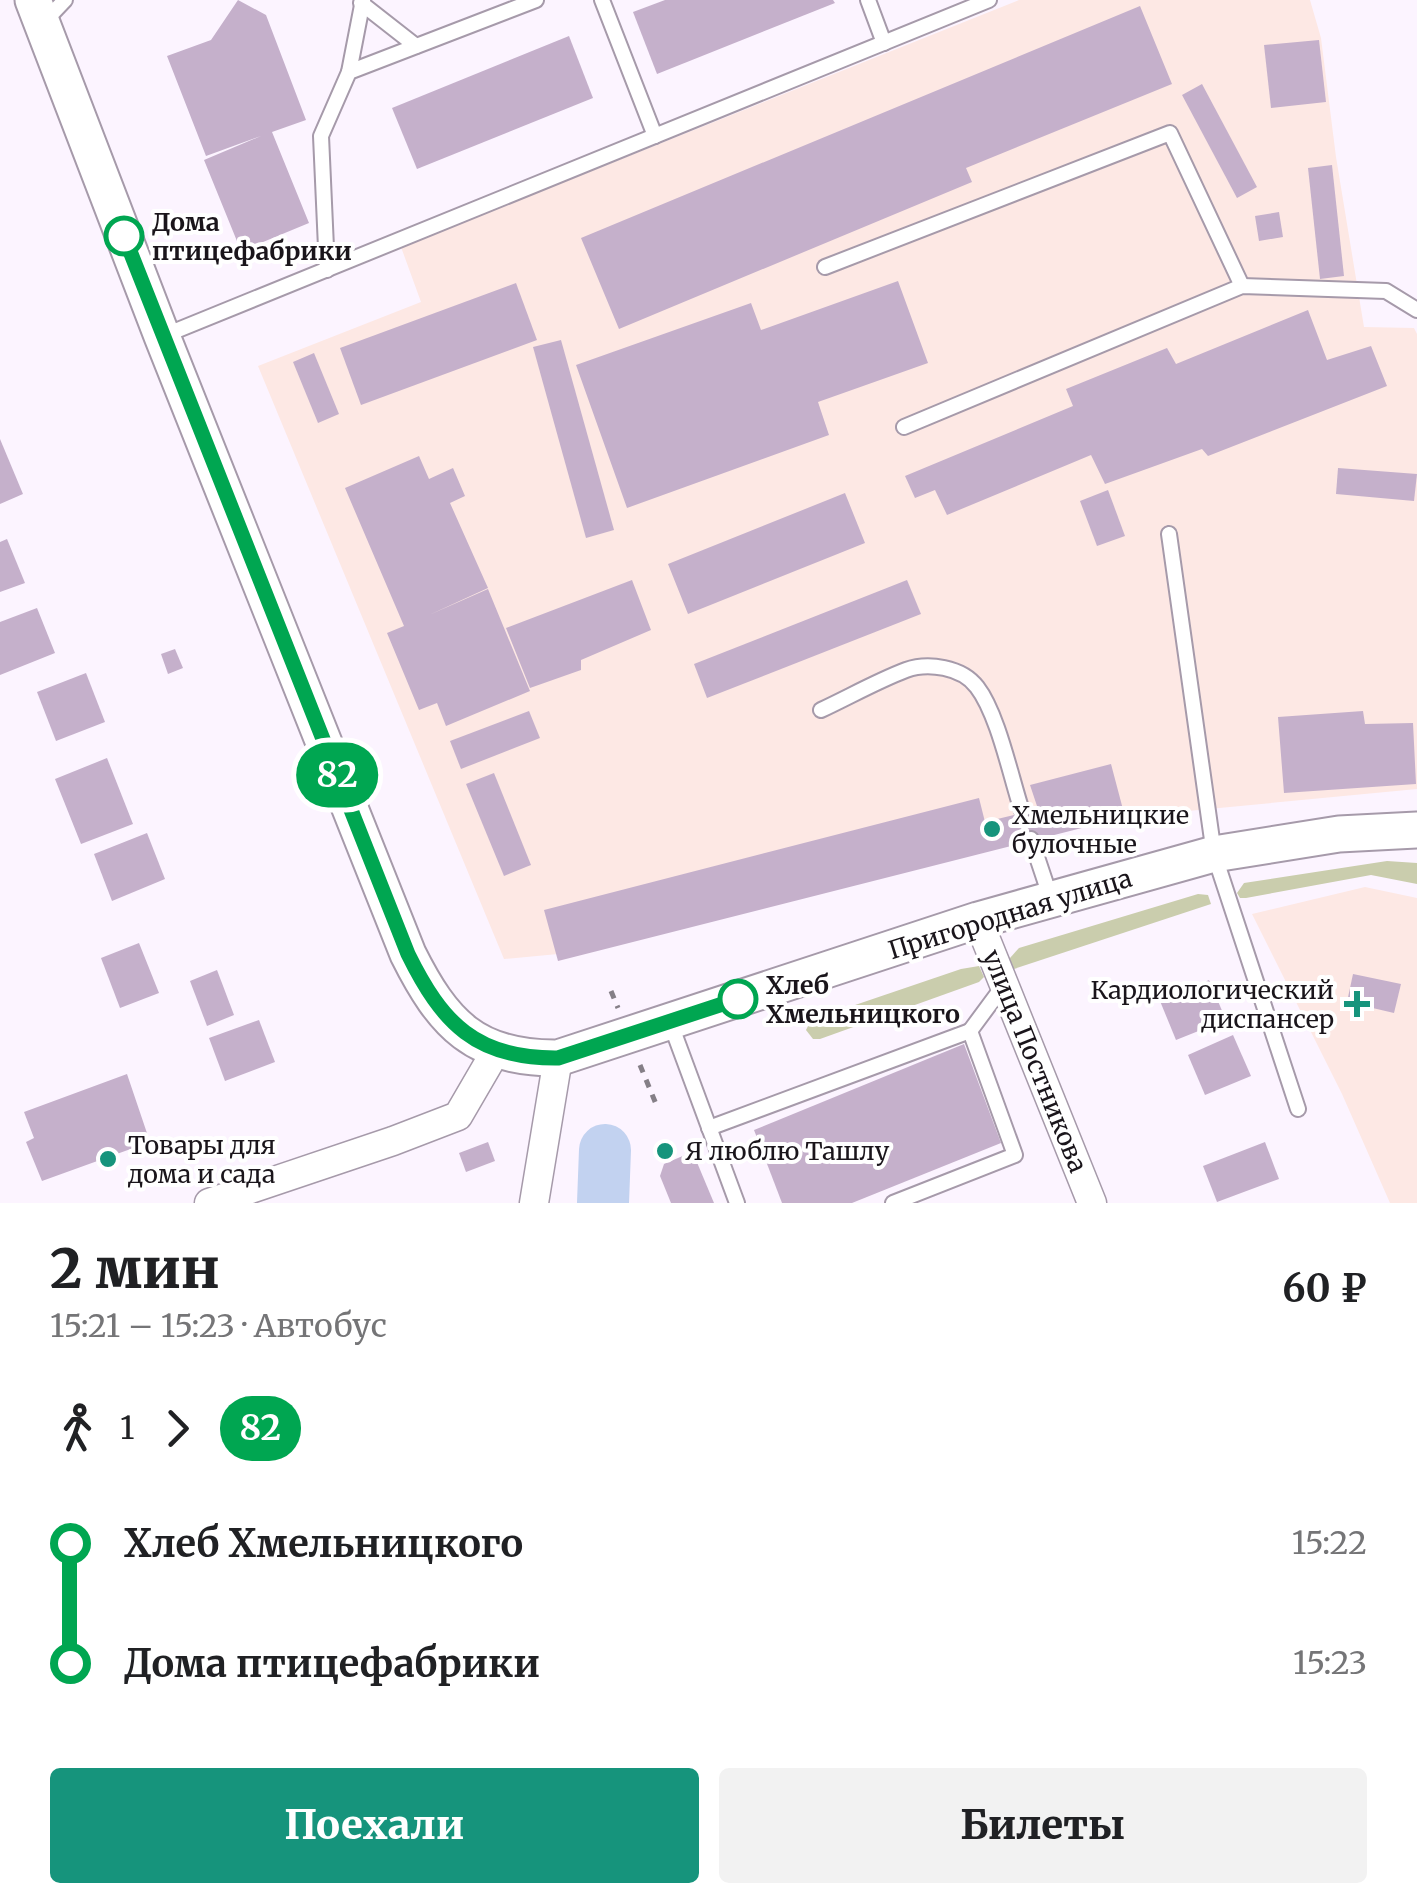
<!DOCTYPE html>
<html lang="ru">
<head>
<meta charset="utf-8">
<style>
	:root { --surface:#fff; --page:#f2f2f2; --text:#202124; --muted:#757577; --accent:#16947c }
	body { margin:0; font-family:Merriweather,serif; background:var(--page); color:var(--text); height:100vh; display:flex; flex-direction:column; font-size:38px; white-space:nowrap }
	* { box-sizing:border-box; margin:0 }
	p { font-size:32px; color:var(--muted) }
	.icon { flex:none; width:55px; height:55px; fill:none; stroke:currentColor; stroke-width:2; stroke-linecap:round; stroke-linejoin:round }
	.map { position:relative; height:1203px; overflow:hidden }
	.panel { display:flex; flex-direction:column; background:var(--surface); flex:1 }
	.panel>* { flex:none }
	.badge { padding:0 20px; border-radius:32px; font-size:35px; line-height:65px }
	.map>.badge { position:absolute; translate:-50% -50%; box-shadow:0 0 0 5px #fff }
	.legs { display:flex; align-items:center; gap:15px; height:110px; padding:0 50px; font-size:32px }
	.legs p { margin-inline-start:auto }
	.summary { display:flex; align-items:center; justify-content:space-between; height:170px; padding:0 50px }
	h1 { font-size:55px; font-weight:800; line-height:75px }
	.cta { display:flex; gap:20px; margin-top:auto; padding:20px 50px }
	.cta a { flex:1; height:115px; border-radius:10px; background:var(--accent); color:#fff; font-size:40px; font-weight:800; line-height:115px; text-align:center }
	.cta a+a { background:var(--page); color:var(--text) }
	ul { padding:0 50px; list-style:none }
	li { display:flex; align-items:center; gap:35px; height:120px; font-size:38px }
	li i { display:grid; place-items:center; width:15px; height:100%; margin:0 12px; background:currentColor }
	li i::after { content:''; width:25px; height:25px; margin:-12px; border:8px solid; border-radius:50%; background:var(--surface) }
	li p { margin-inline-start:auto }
	li:first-child i { background:linear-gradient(#0000 50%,currentColor 0) }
	li:last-child i { background:linear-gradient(currentColor 50%,#0000 0) }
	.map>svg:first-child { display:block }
	.industrial { fill:#fde8e4 }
	.green { fill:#cacdad }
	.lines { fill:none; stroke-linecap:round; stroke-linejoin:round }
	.river { stroke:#c2d2f0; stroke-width:52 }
	.building { fill:#c5b0cb }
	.service-casing { stroke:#a69aaa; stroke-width:18 }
	.minor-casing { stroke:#a69aaa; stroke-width:31 }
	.tertiary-casing { stroke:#a69aaa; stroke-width:39 }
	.path { stroke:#857f87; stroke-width:5; stroke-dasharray:8 8; stroke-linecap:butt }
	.service { stroke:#fff; stroke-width:14 }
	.minor { stroke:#fff; stroke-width:28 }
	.tertiary { stroke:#fff; stroke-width:35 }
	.line-1-casing { stroke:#fff; stroke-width:22 }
	.line-1 { stroke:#00a651; stroke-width:15 }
	.stop-1-dot { fill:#fff; stroke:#00a651; stroke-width:5 }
	.poi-dot { fill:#16947c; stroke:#fff; stroke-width:4 }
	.labels { text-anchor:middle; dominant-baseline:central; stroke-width:8; stroke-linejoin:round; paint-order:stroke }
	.stop-label { font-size:25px; font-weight:bold; fill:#1a151b; stroke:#fff; text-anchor:start }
	.poi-label { font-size:25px; fill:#1a151b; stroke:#fff; text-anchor:start }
	.street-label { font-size:25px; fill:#1a151b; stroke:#fff }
</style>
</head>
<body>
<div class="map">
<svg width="1417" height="1203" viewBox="0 0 1417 1203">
	<rect width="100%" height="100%" fill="#fcf4ff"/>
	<g class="industrial">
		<path d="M1019,0H1310L1321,38L1336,157L1364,327L1414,328L1417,334V789L1114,818L558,954L504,959L258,366L421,302L401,247Z"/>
		<path d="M1365,887L1417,898V1203H1390L1342,1094L1252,914Z"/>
	</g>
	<g class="green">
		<path d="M1387,861L1417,863V884L1371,875L1246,898H1240L1237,893L1244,883Z"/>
		<path d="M1198,894L1208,895L1211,904L1011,970L1010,958L1019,948Z"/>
		<path d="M979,966L984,977L979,982L820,1039H813L806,1030L811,1020L961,969Z"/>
	</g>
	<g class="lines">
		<path class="river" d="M603,1203L605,1150"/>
	</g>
	<g class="building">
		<path d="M238,0L266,15L306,120L272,132L309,223L241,251L204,160L261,136L206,156L167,56L211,40Z"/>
		<path d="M665,0H833L835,3L657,74L633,12Z"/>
		<path d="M1140,6L1172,84L966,168L972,182L619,329L581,238Z"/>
		<path d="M569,36L593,98L417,169L392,108Z"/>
		<path d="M1319,40L1326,102L1271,108L1264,45Z"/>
		<path d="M1202,84L1257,187L1237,198L1182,95Z"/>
		<path d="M1332,165L1344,276L1320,279L1308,168Z"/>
		<path d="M1279,212L1283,237L1259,241L1255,216Z"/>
		<path d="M898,281L928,363L818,402L829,435L627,508L576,365L751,303L761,330Z"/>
		<path d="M516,283L537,340L361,405L340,348Z"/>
		<path d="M1308,310L1327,360L1371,346L1387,386L1208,456L1202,449L1105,484L1091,455L947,515L935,490L915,498L905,476L1073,406L1066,389L1167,348L1176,364Z"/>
		<path d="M561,340L614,530L586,538L533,347Z"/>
		<path d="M314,353L339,414L318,423L293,362Z"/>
		<path d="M0,439L23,494L0,504Z"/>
		<path d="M419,456L429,479L453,468L465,496L450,503L488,588L429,615L488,589L530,691L446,726L437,703L419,710L387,633L404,626L345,488Z"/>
		<path d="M1338,468L1417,474L1414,501L1336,494Z"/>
		<path d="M1108,490L1125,536L1097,546L1080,501Z"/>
		<path d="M845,493L865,543L688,614L668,564Z"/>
		<path d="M7,539L25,583L0,592V542Z"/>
		<path d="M632,580L651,630L581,660V670L530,688L506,628Z"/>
		<path d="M907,580L921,614L707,698L694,664Z"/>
		<path d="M37,608L55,653L0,675V622Z"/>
		<path d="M175,649L183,668L168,674L161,654Z"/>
		<path d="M86,673L105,722L56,741L37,692Z"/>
		<path d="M529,711L540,738L461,769L450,741Z"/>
		<path d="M1363,711L1365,724L1413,723L1416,784L1284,793L1278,717Z"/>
		<path d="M107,758L133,824L81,844L55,779Z"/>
		<path d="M1111,764L1125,817L558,961L544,910L979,798L985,822L1038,809L1030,785Z"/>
		<path d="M494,773L531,865L504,876L466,784Z"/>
		<path d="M147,833L165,879L112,901L94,854Z"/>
		<path d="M139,943L159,993L120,1008L101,958Z"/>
		<path d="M217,970L234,1015L207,1026L190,981Z"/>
		<path d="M1353,974L1401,984L1394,1013L1347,1002Z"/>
		<path d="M1209,980L1226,1020L1176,1040L1160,1001Z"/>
		<path d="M259,1020L275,1062L225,1081L209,1038Z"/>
		<path d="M1233,1035L1251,1076L1205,1095L1188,1055Z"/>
		<path d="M964,1044L1001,1143L852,1203H782L754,1130Z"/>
		<path d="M127,1074L150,1142L42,1181L26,1142L34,1138L24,1112Z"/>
		<path d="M488,1142L495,1161L466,1172L459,1153Z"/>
		<path d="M1265,1142L1279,1179L1217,1202L1203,1166Z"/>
		<path d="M685,1155L696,1160L714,1203H671L660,1176L664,1164Z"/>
	</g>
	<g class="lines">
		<defs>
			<g id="service">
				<path d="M602,0L655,136"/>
				<path d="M868,0L884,43"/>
				<path d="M361,3L416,46"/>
				<path d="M45,21L65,0"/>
				<path d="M349,72L363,0"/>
				<path d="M825,267L1170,133L1242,286"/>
				<path d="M327,270L321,136L349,72L536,0"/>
				<path d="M163,336L989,0"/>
				<path d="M904,427L1242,286L1386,291L1417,310"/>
				<path d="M1169,534L1214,854L1298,1109"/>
				<path d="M821,710C849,697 877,681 906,670C928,662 962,667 977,687C998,714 1011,778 1022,811"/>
				<path d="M1031,839L1051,899"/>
				<path d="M670,1022L737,1203"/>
				<path d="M709,1128L970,1031"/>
				<path d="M893,1203L1015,1155L970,1031L1004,985"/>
			</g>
			<g id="minor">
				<path d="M978,920L1092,1203"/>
				<path d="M209,1203L393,1141L458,1116L497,1049"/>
				<path d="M534,1203L558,1058"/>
			</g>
			<path id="tertiary" d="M33,0L162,336L408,954C443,1024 475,1059 558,1058L978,920L1214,854L1339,834L1417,830"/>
		</defs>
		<use href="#service" class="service-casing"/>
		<use href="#minor" class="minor-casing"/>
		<use href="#tertiary" class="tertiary-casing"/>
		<g class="path">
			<path d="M611,991L618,1008"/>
			<path d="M640,1065L656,1104"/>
		</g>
		<use href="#service" class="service"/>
		<use href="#minor" class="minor"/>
		<use href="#tertiary" class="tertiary"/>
	</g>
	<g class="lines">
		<defs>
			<path id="line-1" d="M124,236L408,954C442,1023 476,1059 558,1058L738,999"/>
		</defs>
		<use href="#line-1" class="line-1-casing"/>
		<use href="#line-1" class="line-1"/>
	</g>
	<g class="stop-1-dot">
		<circle cx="124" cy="236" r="18"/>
		<circle cx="738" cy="999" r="18"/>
	</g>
	<g class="poi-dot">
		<circle cx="992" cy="829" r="10"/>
		<path d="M1352 989h10v10h10v10h-10v10h-10v-10h-10v-10h10z"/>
		<circle cx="665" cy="1151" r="10"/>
		<circle cx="108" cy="1159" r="10"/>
	</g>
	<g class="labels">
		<g class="stop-label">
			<text x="152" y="222">Дома<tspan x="152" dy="29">птицефабрики</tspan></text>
			<text x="766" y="985">Хлеб<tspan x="766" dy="29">Хмельницкого</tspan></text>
		</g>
		<g class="poi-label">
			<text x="1012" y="815">Хмельницкие<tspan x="1012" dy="29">булочные</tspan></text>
			<text x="1334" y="990" text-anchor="end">Кардиологический<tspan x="1334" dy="29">диспансер</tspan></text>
			<text x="128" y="1145">Товары для<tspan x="128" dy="29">дома и сада</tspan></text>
			<text x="685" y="1151">Я люблю Ташлу</text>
		</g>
		<g class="street-label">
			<text transform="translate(1010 914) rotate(-17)">Пригородная улица</text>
			<text transform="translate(1035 1061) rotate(68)">улица Постникова</text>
		</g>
	</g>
</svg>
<b class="badge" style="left:337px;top:775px;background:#00a651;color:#fff">82</b>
</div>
<section class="panel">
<div class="summary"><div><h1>2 мин</h1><p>15:21 – 15:23 · Автобус</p></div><b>60 ₽</b></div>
<div class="legs"><svg class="icon" aria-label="walk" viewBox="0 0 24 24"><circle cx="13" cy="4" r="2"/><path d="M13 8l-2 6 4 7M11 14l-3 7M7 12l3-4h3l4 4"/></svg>1<svg class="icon" aria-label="forward" viewBox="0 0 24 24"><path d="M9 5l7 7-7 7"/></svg><b class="badge" style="background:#00a651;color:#fff">82</b></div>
<ul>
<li><i style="color:#00a651"></i><b>Хлеб Хмельницкого</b><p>15:22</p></li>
<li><i style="color:#00a651"></i><b>Дома птицефабрики</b><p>15:23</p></li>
</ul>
<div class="cta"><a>Поехали</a><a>Билеты</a></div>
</section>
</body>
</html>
